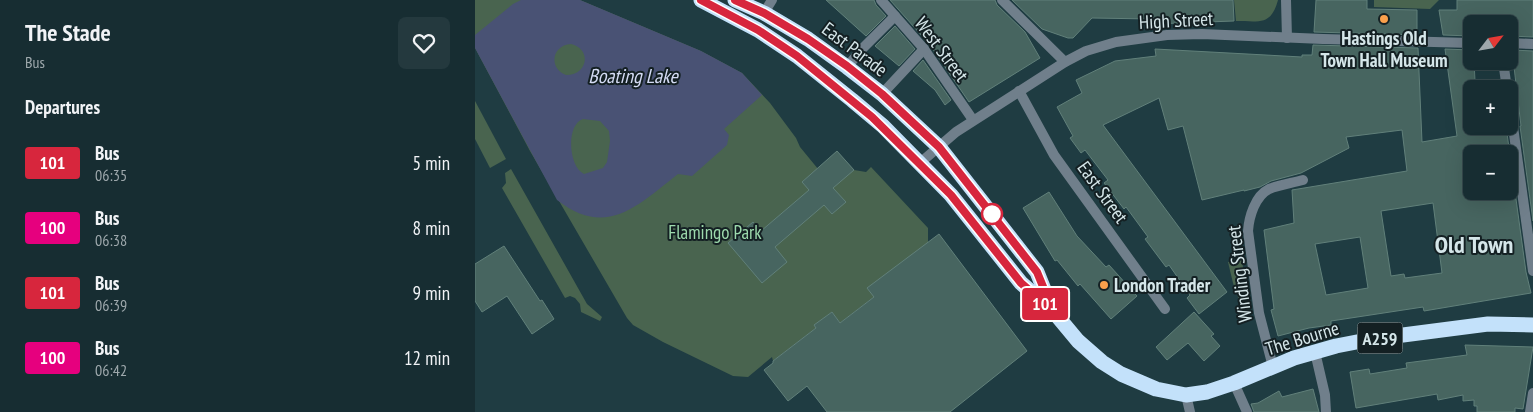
<!DOCTYPE html>
<html lang="en">
<head>
<meta charset="utf-8">
<style>
	:root { --surface:#172d32; --page:#24393e; --text:#f1f3f6; --muted:#9ea8ac; --line:#36494d }
	body { margin:0; font-family:"PT Sans Narrow",sans-serif; background:var(--page); color:var(--text); height:100vh; display:flex; flex-direction:column; font-size:19px; white-space:nowrap }
	* { box-sizing:border-box; margin:0 }
	p { font-size:16px; color:var(--muted) }
	.icon { flex:none; width:28px; height:28px; fill:none; stroke:currentColor; stroke-width:2; stroke-linecap:round; stroke-linejoin:round }
	.map { position:relative; flex:1; overflow:hidden }
	.panel { display:flex; flex-direction:column; background:var(--surface); width:475px }
	.panel>* { flex:none }
	.badge { padding:0 10px; border-radius:4px; font-size:18px; line-height:32px }
	.needle { width:32px; rotate:59deg }
	.tools { position:absolute; left:988px; top:15px; display:grid; gap:10px }
	.tools a { display:grid; place-items:center; width:55px; height:55px; border-radius:8px; background:var(--surface); box-shadow:0 5px 20px #0002,0 0 0 1px var(--line); font-size:25px }
	.map>.badge { position:absolute; translate:-50% -50%; box-shadow:0 0 0 2px #fff }
	h2 { padding:0 25px; font-size:19px; line-height:45px }
	.round { display:grid; place-items:center; flex:none; width:52px; height:52px; border-radius:8px; background:var(--page) }
	.head { display:flex; align-items:center; justify-content:space-between; height:85px; padding:0 25px }
	h1 { font-size:24px; font-weight:700; line-height:38px }
	ul { padding:0; list-style:none }
	li { display:flex; align-items:center; gap:15px; height:65px; padding:0 25px }
	li div { flex:1 }
	li b { display:block; font-size:19px }
	li em { font-style:normal }
	li .badge { min-width:55px; font-weight:700; text-align:center }
	main { display:flex; flex:1; min-height:0 }
	.map>svg:first-child { display:block }
	.green { fill:#49644f }
	.water { fill:#495274; fill-rule:evenodd }
	.building { fill:#476560; stroke:#61807a; fill-rule:evenodd }
	.lines { fill:none; stroke-linecap:round; stroke-linejoin:round }
	.street { stroke:#707f8b; stroke-width:10 }
	.highway { stroke:#c3e1fa; stroke-width:15 }
	.line-casing { stroke:#fff; stroke-width:11 }
	.line { stroke:#d7263d; stroke-width:8 }
	.poi-dot { fill:#f9a04c; stroke:#142023; stroke-width:2 }
	.stop-dot { fill:#fff; stroke:#d7263d; stroke-width:2.5 }
	.labels { text-anchor:middle; dominant-baseline:central; stroke-width:4; stroke-linejoin:round; paint-order:stroke }
	.shield { fill:#142023; stroke:#9babae; stroke-width:1 }
	.shield-label { font-size:18px; font-weight:bold; fill:#d5e6e9 }
	.street-label { font-size:19px; fill:#d5e6e9; stroke:#142023 }
	.poi-label { font-size:19px; font-weight:bold; fill:#d5e6e9; stroke:#142023 }
	.park-label { font-size:19px; fill:#9ddaad; stroke:#142023 }
	.water-label { font-size:20px; font-style:italic; fill:#d4dbf4; stroke:#142023 }
	.district-label { font-size:24px; font-weight:bold; fill:#d5e6e9; stroke:#142023 }
</style>
</head>
<body>
<main>
<section class="panel">
<div class="head"><div><h1>The Stade</h1><p>Bus</p></div><a class="round"><svg class="icon" aria-label="heart" viewBox="0 0 24 24"><path d="M12 20l-8-8c-3-5 5-10 8-4 3-6 11-1 8 4z"/></svg></a></div>
<h2>Departures</h2>
<ul>
<li><span class="badge" style="background:#d7263d;color:#fff">101</span><div><b>Bus</b><p>06:35</p></div><em>5 min</em></li>
<li><span class="badge" style="background:#e6007e;color:#fff">100</span><div><b>Bus</b><p>06:38</p></div><em>8 min</em></li>
<li><span class="badge" style="background:#d7263d;color:#fff">101</span><div><b>Bus</b><p>06:39</p></div><em>9 min</em></li>
<li><span class="badge" style="background:#e6007e;color:#fff">100</span><div><b>Bus</b><p>06:42</p></div><em>12 min</em></li>
</ul>
</section>
<div class="map">
<svg width="1058" height="412" viewBox="0 0 1058 412">
	<rect width="100%" height="100%" fill="#1f3c42"/>
	<g class="green">
		<path d="M0,0H105L226,51L267,73L295,103L321,138L325,147L348,175L368,158L379,170L391,172L396,167L453,228V243L399,297L365,323L357,312L340,325L341,328L298,361L297,357L273,377L258,376L188,342L158,325L152,318L55,151L0,48Z"/>
		<path d="M759,0H803C796,26 784,21 761,21Z"/>
		<path d="M899,0H964L955,9L899,7Z"/>
		<path d="M0,101L31,159L15,168L0,139Z"/>
		<path d="M36,169L112,304L127,317L125,321L106,312L105,304L100,298L95,296L90,298L27,188L31,183L30,173Z"/>
		<path d="M767,260L774,313L769,314L758,283L753,262Z"/>
	</g>
	<path class="water" d="M46,0H105L226,51L267,73L287,95L249,129L254,135L252,145L217,176L203,174C163,205 132,239 82,200L0,48V35L38,4ZM96,44C117,49 113,75 91,75C73,68 77,45 96,44ZM108,119L125,121L134,131L135,141L132,162L128,168L109,174C93,167 91,124 108,119Z"/>
	<g class="building">
		<path d="M351,0H399L401,5L411,16L391,36Z"/>
		<path d="M415,0H520L522,5L550,32L565,58L494,102L455,45Z"/>
		<path d="M537,0H758L759,21L677,24L676,19L617,18L598,38H593L567,29Z"/>
		<path d="M841,0H892V9L942,10V35L839,32Z"/>
		<path d="M982,0H1058V37L1035,36L1034,24H996V36L968,35L964,10H982Z"/>
		<path d="M420,26L440,49L424,66L400,46Z"/>
		<path d="M838,45L943,48L947,142L982,136L970,49L996,50V61H999L1000,81H996V126H1031L1051,272L1056,293L949,311L948,307L856,321V325L834,328L803,336L796,310L799,309L789,230L819,223L817,190L932,171L927,130L871,137L874,148L826,173L796,181L785,187L769,191V190L727,200L708,126L693,130L684,98L628,125L752,292L724,314L712,298L715,295L694,265L691,267L670,239L673,237L651,207L649,209L629,183L633,180L610,150L606,153L595,138L598,136L582,107L607,93L601,80L640,61L681,56L680,49L827,57V55H837ZM996,154H1034V191H996ZM958,203L967,273L930,278L929,274L916,276L906,211ZM885,237L893,288L851,295L840,244Z"/>
		<path d="M1037,50L1058,51V221L1045,126H1046Z"/>
		<path d="M448,60L476,100L470,105L460,90L438,71Z"/>
		<path d="M362,151L379,170L358,188L371,202L357,214L349,205L300,247L312,262L287,283L253,243L278,222L286,231L334,190L327,182Z"/>
		<path d="M574,192L602,236L631,267L634,265L662,296L636,319L605,284L603,286L582,260L580,261L548,208Z"/>
		<path d="M464,234L552,351L475,412H352L332,386L313,401L289,370L298,363V361L341,328L339,325L357,312L365,323L399,297L392,288Z"/>
		<path d="M29,246L65,301L67,300L79,319L57,334L32,296L7,312L0,301V264Z"/>
		<path d="M719,312L739,334L736,336L745,346L729,361L713,343L692,360L681,347Z"/>
		<path d="M990,345L1058,347L1048,409L1040,408V412H1002V406H999V400L988,401V395L963,400L962,394L881,408L875,372L894,369L895,374L932,368L931,363L992,355Z"/>
		<path d="M838,389L844,412H779L776,404L783,403L804,391L807,397Z"/>
	</g>
	<g class="lines">
		<g class="street">
			<path d="M406,0L449,49L498,120"/>
			<path d="M527,0L590,62"/>
			<path d="M811,0L812,38"/>
			<path d="M289,13L297,0"/>
			<path d="M1034,43L1058,44"/>
			<path d="M1028,61L1032,89"/>
			<path d="M372,67L387,49L420,16"/>
			<path d="M544,91L579,155L690,309"/>
			<path d="M407,94L449,49"/>
			<path d="M1034,98L1058,271"/>
			<path d="M445,163L481,132L590,62L611,51L641,42L692,35L727,34L848,39L996,43"/>
			<path d="M840,352L850,395L851,412"/>
			<path d="M798,367L784,313L773,231C774,217 780,196 794,189C804,185 817,183 828,180"/>
			<path d="M759,383L772,412"/>
			<path d="M711,395L715,412"/>
			<path d="M1055,412L1058,393"/>
		</g>
		<g class="highway">
			<path d="M226,0L283,30L322,56L377,100L408,126L476,195L546,283L578,311L603,341L627,362L646,374L681,389L711,395L732,392L759,383L819,358L861,346L897,339L1013,324L1058,325"/>
			<path d="M260,0L289,13L333,39L372,67L407,94L464,147L562,272L576,307"/>
		</g>
	</g>
	<g class="lines">
		<defs>
			<path id="line" d="M226,0L283,30L322,56L397,117L476,195L546,283L578,311L562,272L464,147L407,94L372,66L333,39L289,13L260,0"/>
		</defs>
		<use href="#line" class="line-casing"/>
		<use href="#line" class="line"/>
	</g>
	<g class="poi-dot">
		<circle cx="909" cy="19" r="5"/>
		<circle cx="629" cy="285" r="5"/>
	</g>
	<circle class="stop-dot" cx="517" cy="214" r="10"/>
	<g class="labels">
		<rect class="shield" x="882.5" y="322.5" width="45" height="31" rx="4"/>
		<g class="shield-label">
			<text x="905" y="338">A259</text>
		</g>
		<g class="street-label">
			<text transform="translate(701 20) rotate(-3)">High Street</text>
			<text transform="translate(380 49) rotate(37)">East Parade</text>
			<text transform="translate(467 49) rotate(53)">West Street</text>
			<text transform="translate(628 192) rotate(54)">East Street</text>
			<text transform="translate(764 274) rotate(-97)">Winding Street</text>
			<text transform="translate(827 338) rotate(-17)">The Bourne</text>
		</g>
		<g class="poi-label">
			<text x="909" y="38">Hastings Old<tspan x="909" dy="22">Town Hall Museum</tspan></text>
			<text x="639" y="285" text-anchor="start">London Trader</text>
		</g>
		<g class="park-label">
			<text x="240" y="232">Flamingo Park</text>
		</g>
		<g class="water-label">
			<text x="158" y="76">Boating Lake</text>
		</g>
		<g class="district-label">
			<text x="999" y="244">Old Town</text>
		</g>
	</g>
</svg>
<div class="tools">
<a><svg class="needle" viewBox="-14 -14 28 28"><path d="M0-13l5 13h-10z" fill="#e53935"/><path d="M0 13l5-13h-10z" fill="#9ea8ac"/></svg></a>
<a>+</a>
<a>−</a>
</div>
<b class="badge" style="left:570px;top:304px;background:#d7263d;color:#fff">101</b>
</div>
</main>
</body>
</html>
